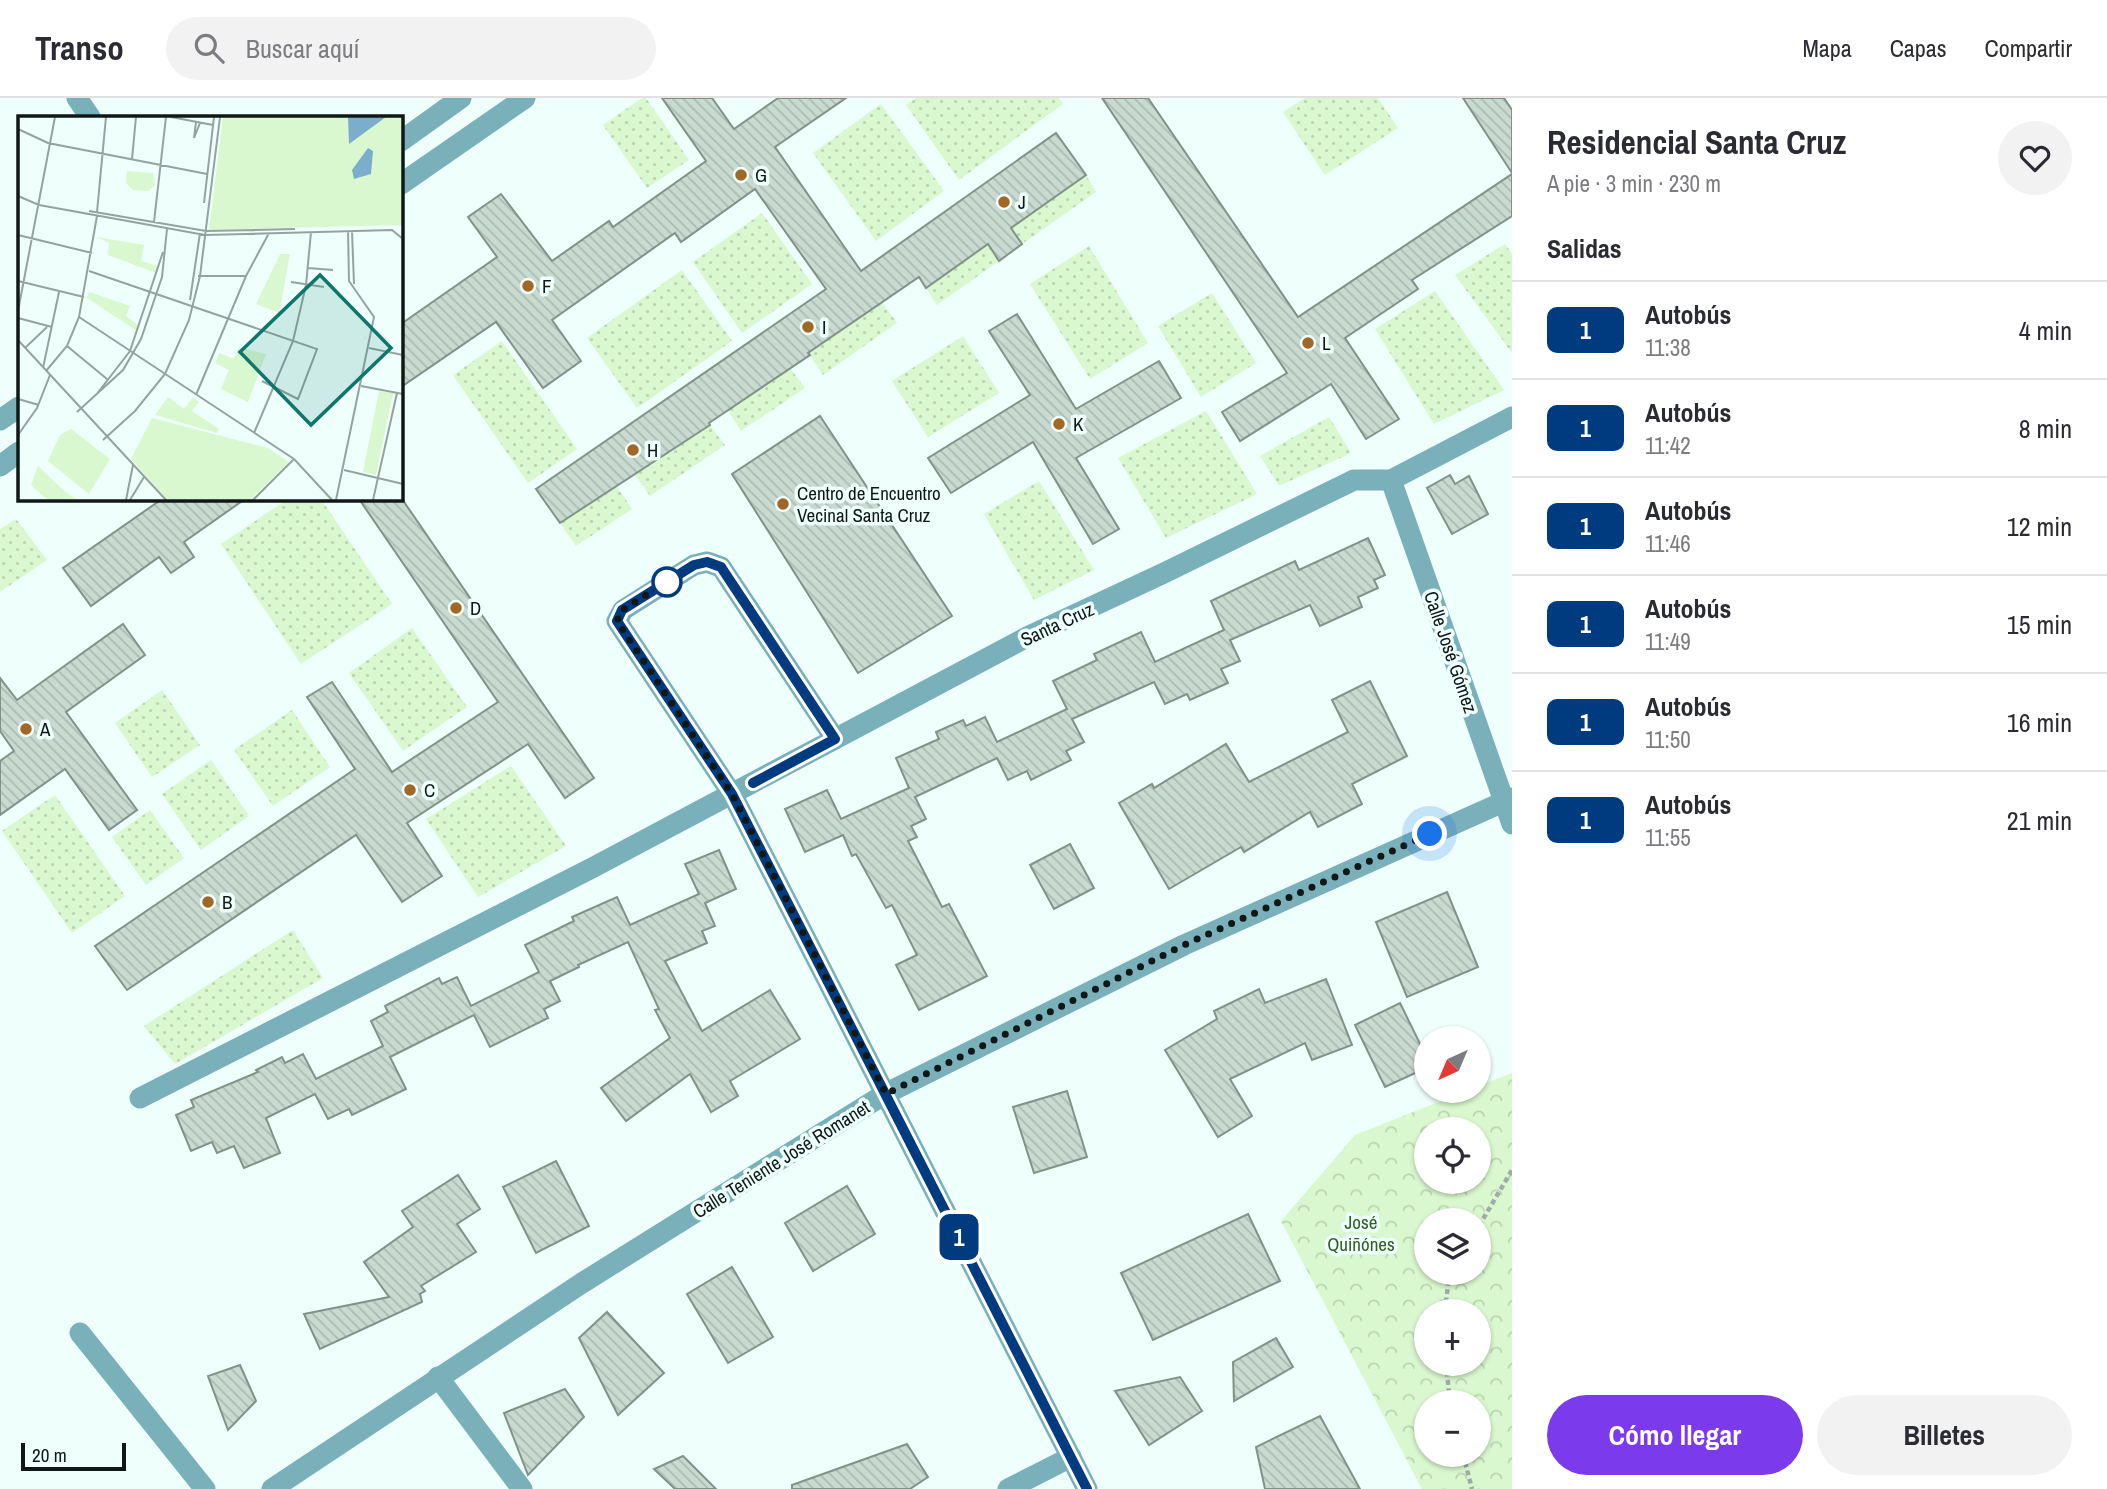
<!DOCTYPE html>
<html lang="es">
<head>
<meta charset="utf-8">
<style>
	:root { --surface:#fff; --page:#f2f2f3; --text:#2b2b33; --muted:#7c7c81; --line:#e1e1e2; --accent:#7c3aed }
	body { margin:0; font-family:"Archivo Narrow",sans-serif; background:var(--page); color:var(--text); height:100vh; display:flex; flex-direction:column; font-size:26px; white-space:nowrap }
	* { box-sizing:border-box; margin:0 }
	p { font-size:23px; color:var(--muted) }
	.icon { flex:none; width:38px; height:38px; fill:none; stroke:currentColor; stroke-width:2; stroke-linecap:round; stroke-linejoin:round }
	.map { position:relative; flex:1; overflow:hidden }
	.details { display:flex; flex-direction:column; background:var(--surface); width:595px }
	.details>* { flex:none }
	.badge { padding:0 14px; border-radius:10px; font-size:24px; line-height:46px }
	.needle { width:46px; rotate:224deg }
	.controls { position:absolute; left:1414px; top:928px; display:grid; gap:14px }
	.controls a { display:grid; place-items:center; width:77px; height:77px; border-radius:50%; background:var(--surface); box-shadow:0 2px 5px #0004; font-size:35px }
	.scale { position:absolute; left:21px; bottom:18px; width:105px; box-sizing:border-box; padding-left:7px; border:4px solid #101817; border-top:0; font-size:19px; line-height:24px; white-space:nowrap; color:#101817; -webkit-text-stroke:5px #eefffc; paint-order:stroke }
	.you { position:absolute; width:35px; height:35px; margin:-18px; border:5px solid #fff; border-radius:50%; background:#1a73e8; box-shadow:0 0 0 10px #1a73e833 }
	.map>.badge { position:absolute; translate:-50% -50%; box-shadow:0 0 0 4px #fff }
	h2 { padding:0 35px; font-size:26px; line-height:63px }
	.round { display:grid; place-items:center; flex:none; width:74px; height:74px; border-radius:37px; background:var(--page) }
	.summary { display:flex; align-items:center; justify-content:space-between; height:119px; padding:0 35px }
	h1 { font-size:33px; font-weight:700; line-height:52px }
	.cta { display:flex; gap:14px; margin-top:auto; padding:14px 35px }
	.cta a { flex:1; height:80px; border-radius:42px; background:var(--accent); color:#fff; font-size:28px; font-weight:700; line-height:80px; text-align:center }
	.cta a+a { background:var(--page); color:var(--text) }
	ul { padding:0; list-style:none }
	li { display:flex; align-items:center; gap:21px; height:98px; padding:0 35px; border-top:2px solid var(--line) }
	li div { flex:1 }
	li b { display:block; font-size:26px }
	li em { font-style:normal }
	li .badge { min-width:77px; font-weight:700; text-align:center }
	header { display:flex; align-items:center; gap:42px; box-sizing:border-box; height:98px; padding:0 35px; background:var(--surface); border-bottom:2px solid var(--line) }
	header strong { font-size:33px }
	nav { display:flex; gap:38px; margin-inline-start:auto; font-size:24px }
	.search { width:490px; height:63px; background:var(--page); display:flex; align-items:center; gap:18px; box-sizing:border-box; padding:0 24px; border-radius:38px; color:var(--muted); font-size:26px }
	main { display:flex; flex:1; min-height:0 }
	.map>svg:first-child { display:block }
	.grass { fill:url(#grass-dots) }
	.park { fill:url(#park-crowns); fill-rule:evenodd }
	.building { fill:url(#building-back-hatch); stroke:#829289; stroke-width:2 }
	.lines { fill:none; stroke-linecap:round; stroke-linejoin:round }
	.path { stroke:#9eaca9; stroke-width:4.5; stroke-dasharray:5 3.5; stroke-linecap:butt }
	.minor { stroke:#7ab0b9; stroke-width:21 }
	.line-casing { stroke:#fff; stroke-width:16 }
	.line { stroke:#003b80; stroke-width:10 }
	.walk { stroke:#101817; stroke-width:7; stroke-dasharray:0 12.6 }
	.poi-dot { fill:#a16727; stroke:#eefffc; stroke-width:2.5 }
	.stop-dot { fill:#fff; stroke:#003b80; stroke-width:3.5 }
	.labels { text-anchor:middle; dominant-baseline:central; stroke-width:7; stroke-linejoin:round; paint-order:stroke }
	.poi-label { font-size:19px; fill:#101817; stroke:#eefffc; text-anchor:start }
	.street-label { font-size:19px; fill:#101817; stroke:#eefffc }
	.park-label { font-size:19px; fill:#345d22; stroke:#eefffc }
	.inset-road { fill:none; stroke:#95a3a0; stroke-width:2 }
	.view { fill:#0f766e; fill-opacity:0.15; stroke:#0f766e; stroke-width:3.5 }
	.inset-edge { fill:none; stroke:#101817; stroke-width:3.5 }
</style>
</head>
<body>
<header>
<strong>Transo</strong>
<div class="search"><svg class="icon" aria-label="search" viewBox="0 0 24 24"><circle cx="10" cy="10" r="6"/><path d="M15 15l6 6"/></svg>Buscar aquí</div>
<nav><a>Mapa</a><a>Capas</a><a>Compartir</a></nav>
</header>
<main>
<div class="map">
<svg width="1512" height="1391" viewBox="0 0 1512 1391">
	<defs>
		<pattern id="grass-dots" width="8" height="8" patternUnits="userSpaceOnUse" patternTransform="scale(1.75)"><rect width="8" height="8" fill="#daf8cf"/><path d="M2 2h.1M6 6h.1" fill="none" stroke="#bad4b1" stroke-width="1.8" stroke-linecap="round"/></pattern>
		<pattern id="park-crowns" width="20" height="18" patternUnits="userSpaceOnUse" patternTransform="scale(1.75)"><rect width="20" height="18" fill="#daf8cf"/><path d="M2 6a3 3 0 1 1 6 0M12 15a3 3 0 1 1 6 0" fill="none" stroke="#bad4b1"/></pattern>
		<pattern id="building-back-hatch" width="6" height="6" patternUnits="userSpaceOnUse" patternTransform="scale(1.75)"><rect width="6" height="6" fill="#c9dad1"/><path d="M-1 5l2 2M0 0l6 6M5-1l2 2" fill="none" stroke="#acbab3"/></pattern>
	</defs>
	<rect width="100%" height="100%" fill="#eefffc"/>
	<g class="grass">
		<path d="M642,0H646L689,62L647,90L603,27Z"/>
		<path d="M916,0H1059L1063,6L959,82L906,7Z"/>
		<path d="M1305,0H1378L1398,30L1325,77L1283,14Z"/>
		<path d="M881,6L944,93L876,143L813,55Z"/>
		<path d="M1086,77L1096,94L1022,146L1011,130Z"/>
		<path d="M762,115L812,186L742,235L693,164Z"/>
		<path d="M988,146L999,163L937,207L926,190Z"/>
		<path d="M1505,146L1512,156V255L1455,177Z"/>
		<path d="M1089,148L1148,245L1090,281L1030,186Z"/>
		<path d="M682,172L732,243L637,310L587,240Z"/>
		<path d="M1435,193L1504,292L1434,326L1375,231Z"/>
		<path d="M1212,195L1256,265L1201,299L1158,228Z"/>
		<path d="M882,204L897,225L823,277L808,255Z"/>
		<path d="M963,238L999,295L928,339L892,283Z"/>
		<path d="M502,243L577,351L528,385L453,277Z"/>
		<path d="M790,270L805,290L741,333L728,312Z"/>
		<path d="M1206,313L1257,396L1166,440L1118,360Z"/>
		<path d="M1329,319L1351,355L1279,388L1260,358Z"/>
		<path d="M710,327L725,347L650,398L635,377Z"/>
		<path d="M1039,383L1094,472L1034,502L984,416Z"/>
		<path d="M616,387L632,411L576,448L560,425Z"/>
		<path d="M288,401H321L392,506L301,566L221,446Z"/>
		<path d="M16,421L47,462L0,494V431Z"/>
		<path d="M412,530L467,609L403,653L349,575Z"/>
		<path d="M162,592L200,647L152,679L115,625Z"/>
		<path d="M292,612L330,669L273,708L234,652Z"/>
		<path d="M211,662L249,718L201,752L162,696Z"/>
		<path d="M511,668L566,748L478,799L426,721Z"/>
		<path d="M55,697L125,798L72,835L2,733Z"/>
		<path d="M150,712L184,760L146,787L112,739Z"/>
		<path d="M293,832L323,880L175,966L144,928Z"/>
	</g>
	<path class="park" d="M1512,975V1391H1422L1281,1123L1355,1037L1469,992H1479V988ZM1426,1031H1479V1083H1426ZM1426,1122H1479V1174H1426ZM1426,1213H1479V1265H1426ZM1426,1304H1479V1356H1426Z"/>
	<g class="building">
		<path d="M662,0H712L734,31L778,0H846L775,49L861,173L1056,35L1086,77L1011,130L1022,146L999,163L988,146L926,190L919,179L808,255L810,257L709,325L710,327L560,425L536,391L826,191L755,91L681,144L675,135L552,222L581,263L543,290L496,224L401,289V226L497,159L468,119L501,96L552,163L609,123L613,129L706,63Z"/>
		<path d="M1102,0H1148L1298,219L1512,76V118L1412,182L1418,191L1345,240L1399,321L1366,341L1331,286L1240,343L1222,314L1287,275Z"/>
		<path d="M1463,0H1504L1512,12V75Z"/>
		<path d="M1017,216L1076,311L1159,263L1181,300L1076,360L1119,431L1093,446L1033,344L951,395L928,360L1030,297L989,233Z"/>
		<path d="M820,318L952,518L858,575L732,376Z"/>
		<path d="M1450,377L1455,386L1469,378L1488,416L1452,436L1427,390Z"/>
		<path d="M162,401H245L184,444L194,459L171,475L159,459L91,508L63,470Z"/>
		<path d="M359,401H402L594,680L565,700L528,646L407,725L442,778L402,804L356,737L127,892L95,848L355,671L307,599L332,584L392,674L498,604Z"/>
		<path d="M1368,440L1385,477L1374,482L1378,490L1358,499L1362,509L1320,528L1310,507L1230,542L1240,563L1221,571L1228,585L1190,602L1187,596L1165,606L1154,584L1072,621L1084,644L1066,653L1071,662L1031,682L1027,673L1008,682L997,660L915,699L926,721L911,728L917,739L908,743L942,809L949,806L987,878L919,912L896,867L917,857L892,807L886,810L856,756L852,758L843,737L805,754L785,711L827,692L841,721L909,690L896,660L939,641L936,634L963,622L966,628L985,619L997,644L1067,611L1053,583L1097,562L1094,556L1141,534L1155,564L1224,532L1211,503L1295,463L1299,472Z"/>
		<path d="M123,526L145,557L66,614L137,712L109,732L65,671L0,717V663L14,653L0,633V580L17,602Z"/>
		<path d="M1370,583L1407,658L1352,686L1362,706L1318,729L1310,714L1244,754L1241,749L1169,791L1119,705L1152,686L1154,690L1226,646L1249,684L1348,634L1332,602Z"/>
		<path d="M1070,746L1094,790L1054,811L1030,767Z"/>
		<path d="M719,752L736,791L705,805L715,828L702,833L707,845L665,863L702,933L770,892L800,941L730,983L738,998L711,1014L690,976L626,1023L601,990L670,940L655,912L659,911L628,844L578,867L579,869L550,883L560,903L544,911L548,920L490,949L474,917L390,959L406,991L352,1017L349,1011L328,1021L315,996L266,1020L280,1055L244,1070L234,1048L217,1055L212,1044L191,1053L176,1017L194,1009L191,1002L258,974L256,972L282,959L285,965L303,956L316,981L383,948L371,923L388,914L385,908L439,880L442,886L457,879L471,908L539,874L525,847L574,823L572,819L617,799L630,827L699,796L685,766Z"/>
		<path d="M1447,794L1478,869L1407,899L1376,824Z"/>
		<path d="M1326,881L1352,947L1312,962L1305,945L1230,981L1252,1018L1218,1039L1165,952L1217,921L1214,913L1259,891L1265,905Z"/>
		<path d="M1400,905L1426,958V970L1385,989L1355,927Z"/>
		<path d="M1067,993L1087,1059L1034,1075L1013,1009Z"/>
		<path d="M556,1063L589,1128L536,1155L503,1089Z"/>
		<path d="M458,1077L480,1111L457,1126L476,1154L421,1188L425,1193L420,1196L422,1204L320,1251L304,1216L389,1199L364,1164L413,1129L402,1113Z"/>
		<path d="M847,1088L875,1136L813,1173L785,1125Z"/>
		<path d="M1248,1116L1280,1183L1153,1242L1121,1175Z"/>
		<path d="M732,1169L773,1239L728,1265L687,1196Z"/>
		<path d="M607,1214L664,1275L618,1317L579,1240Z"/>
		<path d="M1276,1240L1293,1269L1234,1303L1233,1264Z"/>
		<path d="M240,1267L256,1303L228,1332L208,1278Z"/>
		<path d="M1180,1279L1202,1313L1149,1347L1115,1293Z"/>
		<path d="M565,1291L584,1319L528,1377L504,1315Z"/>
		<path d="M1320,1318L1360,1391H1265L1256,1349Z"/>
		<path d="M907,1346L928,1379L910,1391H792V1387Z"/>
		<path d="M683,1358L716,1391H675L654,1371Z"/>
	</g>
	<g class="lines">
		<g class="path">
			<path d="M1479,1128L1512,1072"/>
			<path d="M1445,1213L1449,1178L1451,1174"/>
			<path d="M1446,1265L1450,1304"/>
			<path d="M1463,1356L1472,1391"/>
		</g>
		<g class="minor">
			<path d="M77,0L90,19"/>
			<path d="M401,43L461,0"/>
			<path d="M401,86L525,0"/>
			<path d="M0,322L19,309"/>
			<path d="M0,368L19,354"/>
			<path d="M1391,382L1512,726"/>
			<path d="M835,641L721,469L707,464L694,467L623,512L617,523L732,696L1087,1391"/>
			<path d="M140,1000L592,770L1027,539L1164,475L1354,382H1391L1512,319"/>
			<path d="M80,1235L205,1391"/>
			<path d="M438,1279L522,1391"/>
			<path d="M272,1391L582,1185L885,996L1184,847L1512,700"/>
			<path d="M1008,1391L1071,1359"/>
		</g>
	</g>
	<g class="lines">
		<defs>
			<path id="line" d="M753,685L835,641L721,469L707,464L694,467L622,512L617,523L732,696L1087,1391"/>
		</defs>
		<use href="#line" class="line-casing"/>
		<use href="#line" class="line"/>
		<path class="walk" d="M667,484L622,512L617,523L732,696L886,996L1184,847L1430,736"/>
	</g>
	<g class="poi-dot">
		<circle cx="741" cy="77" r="7"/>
		<circle cx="1004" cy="104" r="7"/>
		<circle cx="528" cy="188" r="7"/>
		<circle cx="808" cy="229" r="7"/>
		<circle cx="1308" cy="245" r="7"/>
		<circle cx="1059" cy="326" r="7"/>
		<circle cx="633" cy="352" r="7"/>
		<circle cx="783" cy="406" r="7"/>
		<circle cx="456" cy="510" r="7"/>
		<circle cx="26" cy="631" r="7"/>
		<circle cx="410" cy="692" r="7"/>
		<circle cx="208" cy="804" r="7"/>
	</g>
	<circle class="stop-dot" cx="667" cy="484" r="14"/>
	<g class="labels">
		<g class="poi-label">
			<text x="755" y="77">G</text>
			<text x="1018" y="104">J</text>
			<text x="542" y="188">F</text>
			<text x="822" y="229">I</text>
			<text x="1322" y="245">L</text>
			<text x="1073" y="326">K</text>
			<text x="647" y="352">H</text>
			<text x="797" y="395">Centro de Encuentro<tspan x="797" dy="22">Vecinal Santa Cruz</tspan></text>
			<text x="470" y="510">D</text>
			<text x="40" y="631">A</text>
			<text x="424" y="692">C</text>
			<text x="222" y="804">B</text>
		</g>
		<g class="street-label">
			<text transform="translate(1057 526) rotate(-25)">Santa Cruz</text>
			<text transform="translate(1451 554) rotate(71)">Calle José Gómez</text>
			<text transform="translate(781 1061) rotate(-32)">Calle Teniente José Romanet</text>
		</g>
		<g class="park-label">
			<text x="1361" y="1124">José<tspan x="1361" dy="22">Quiñónes</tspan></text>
		</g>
	</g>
	<g transform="translate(18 18)">
		<rect width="385" height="385" fill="#eefffc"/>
		<path d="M205,1H385V109L191,114ZM134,302L250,332L271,346L232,384H149L113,343Z" fill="#daf8cf"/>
		<path d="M79,121L126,129L123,145L140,150L138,157L90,139L91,127ZM262,138H272L261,197L238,188ZM71,176L112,190L108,200L121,210L119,215L69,182ZM221,231L248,238L230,286L203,273L211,254L197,247L201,237L216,243ZM361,275L375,277L358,359L345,356ZM150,281L166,293L175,281L181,286L174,295L201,313L199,317L137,299ZM20,350L46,375L60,384H30L17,373L13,369Z" fill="#daf8cf"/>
		<path d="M109,55L135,57L137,69L131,75L115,74L108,67ZM53,313L92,343L71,378L30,345L42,319Z" fill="#daf8cf"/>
		<path d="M330,1H368L331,28ZM350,32L355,35L353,58L336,63L334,54Z" fill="#7baecc"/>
		<path class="inset-road" d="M153,1L195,9M178,6L176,22L182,7M0,13L30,27L189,58M114,43L118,1M0,80L21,89L187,119L374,114L385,123M186,87L196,1M71,95L188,115L277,113M79,96L88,1M136,106L148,1M334,115L336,168M0,119L74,137M290,152L315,154M71,155L299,233L280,283L244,265M180,160H228M0,165L66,181M273,166L306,171M172,184L182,117M0,195L37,1M61,201L276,343L314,384M0,202L34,211M0,224L148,384M49,230L89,263M7,232L29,211M351,232L385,239M25,252L41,176M28,255L49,230L61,201L79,100M343,270L385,278M78,279L112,235L145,136M178,279L228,160L251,117M0,283L21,289M59,296L105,254L123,223L144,161L149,113M236,317L275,225L288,169L293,116M0,319L19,292L32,259M85,324L117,295L147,258L171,204L182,160L202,1M326,354L385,368M108,384L115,349M112,384L126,361M235,384L276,343M318,384L356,201L331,165L330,115M355,384L379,277"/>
		<path class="view" d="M302,159L373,232L293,309L222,236Z"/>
		<rect width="385" height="385" class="inset-edge"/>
	</g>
</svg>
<div class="controls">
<a><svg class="needle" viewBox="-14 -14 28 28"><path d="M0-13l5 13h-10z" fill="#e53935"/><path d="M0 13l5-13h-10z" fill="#7c7c81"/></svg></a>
<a><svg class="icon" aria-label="locate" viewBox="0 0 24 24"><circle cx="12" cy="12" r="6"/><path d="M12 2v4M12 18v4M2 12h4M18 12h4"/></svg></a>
<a><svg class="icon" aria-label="layers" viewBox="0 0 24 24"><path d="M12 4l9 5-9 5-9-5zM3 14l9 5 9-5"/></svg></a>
<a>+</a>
<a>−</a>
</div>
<div class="scale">20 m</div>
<div class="you" style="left:1430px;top:736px"></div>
<b class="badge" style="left:959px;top:1139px;background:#003b80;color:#fff">1</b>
</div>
<section class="details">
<div class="summary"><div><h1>Residencial Santa Cruz</h1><p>A pie · 3 min · 230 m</p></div><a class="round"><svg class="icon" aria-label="heart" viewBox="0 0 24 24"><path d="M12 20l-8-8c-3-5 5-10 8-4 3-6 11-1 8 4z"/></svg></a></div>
<h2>Salidas</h2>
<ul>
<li><span class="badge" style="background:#003b80;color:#fff">1</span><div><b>Autobús</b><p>11:38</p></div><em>4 min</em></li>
<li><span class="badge" style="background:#003b80;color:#fff">1</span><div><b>Autobús</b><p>11:42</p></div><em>8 min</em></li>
<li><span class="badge" style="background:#003b80;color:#fff">1</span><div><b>Autobús</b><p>11:46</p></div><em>12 min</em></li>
<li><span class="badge" style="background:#003b80;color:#fff">1</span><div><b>Autobús</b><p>11:49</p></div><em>15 min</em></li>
<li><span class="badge" style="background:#003b80;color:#fff">1</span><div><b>Autobús</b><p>11:50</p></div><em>16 min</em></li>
<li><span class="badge" style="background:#003b80;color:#fff">1</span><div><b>Autobús</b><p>11:55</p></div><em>21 min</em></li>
</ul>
<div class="cta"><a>Cómo llegar</a><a>Billetes</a></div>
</section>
</main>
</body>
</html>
